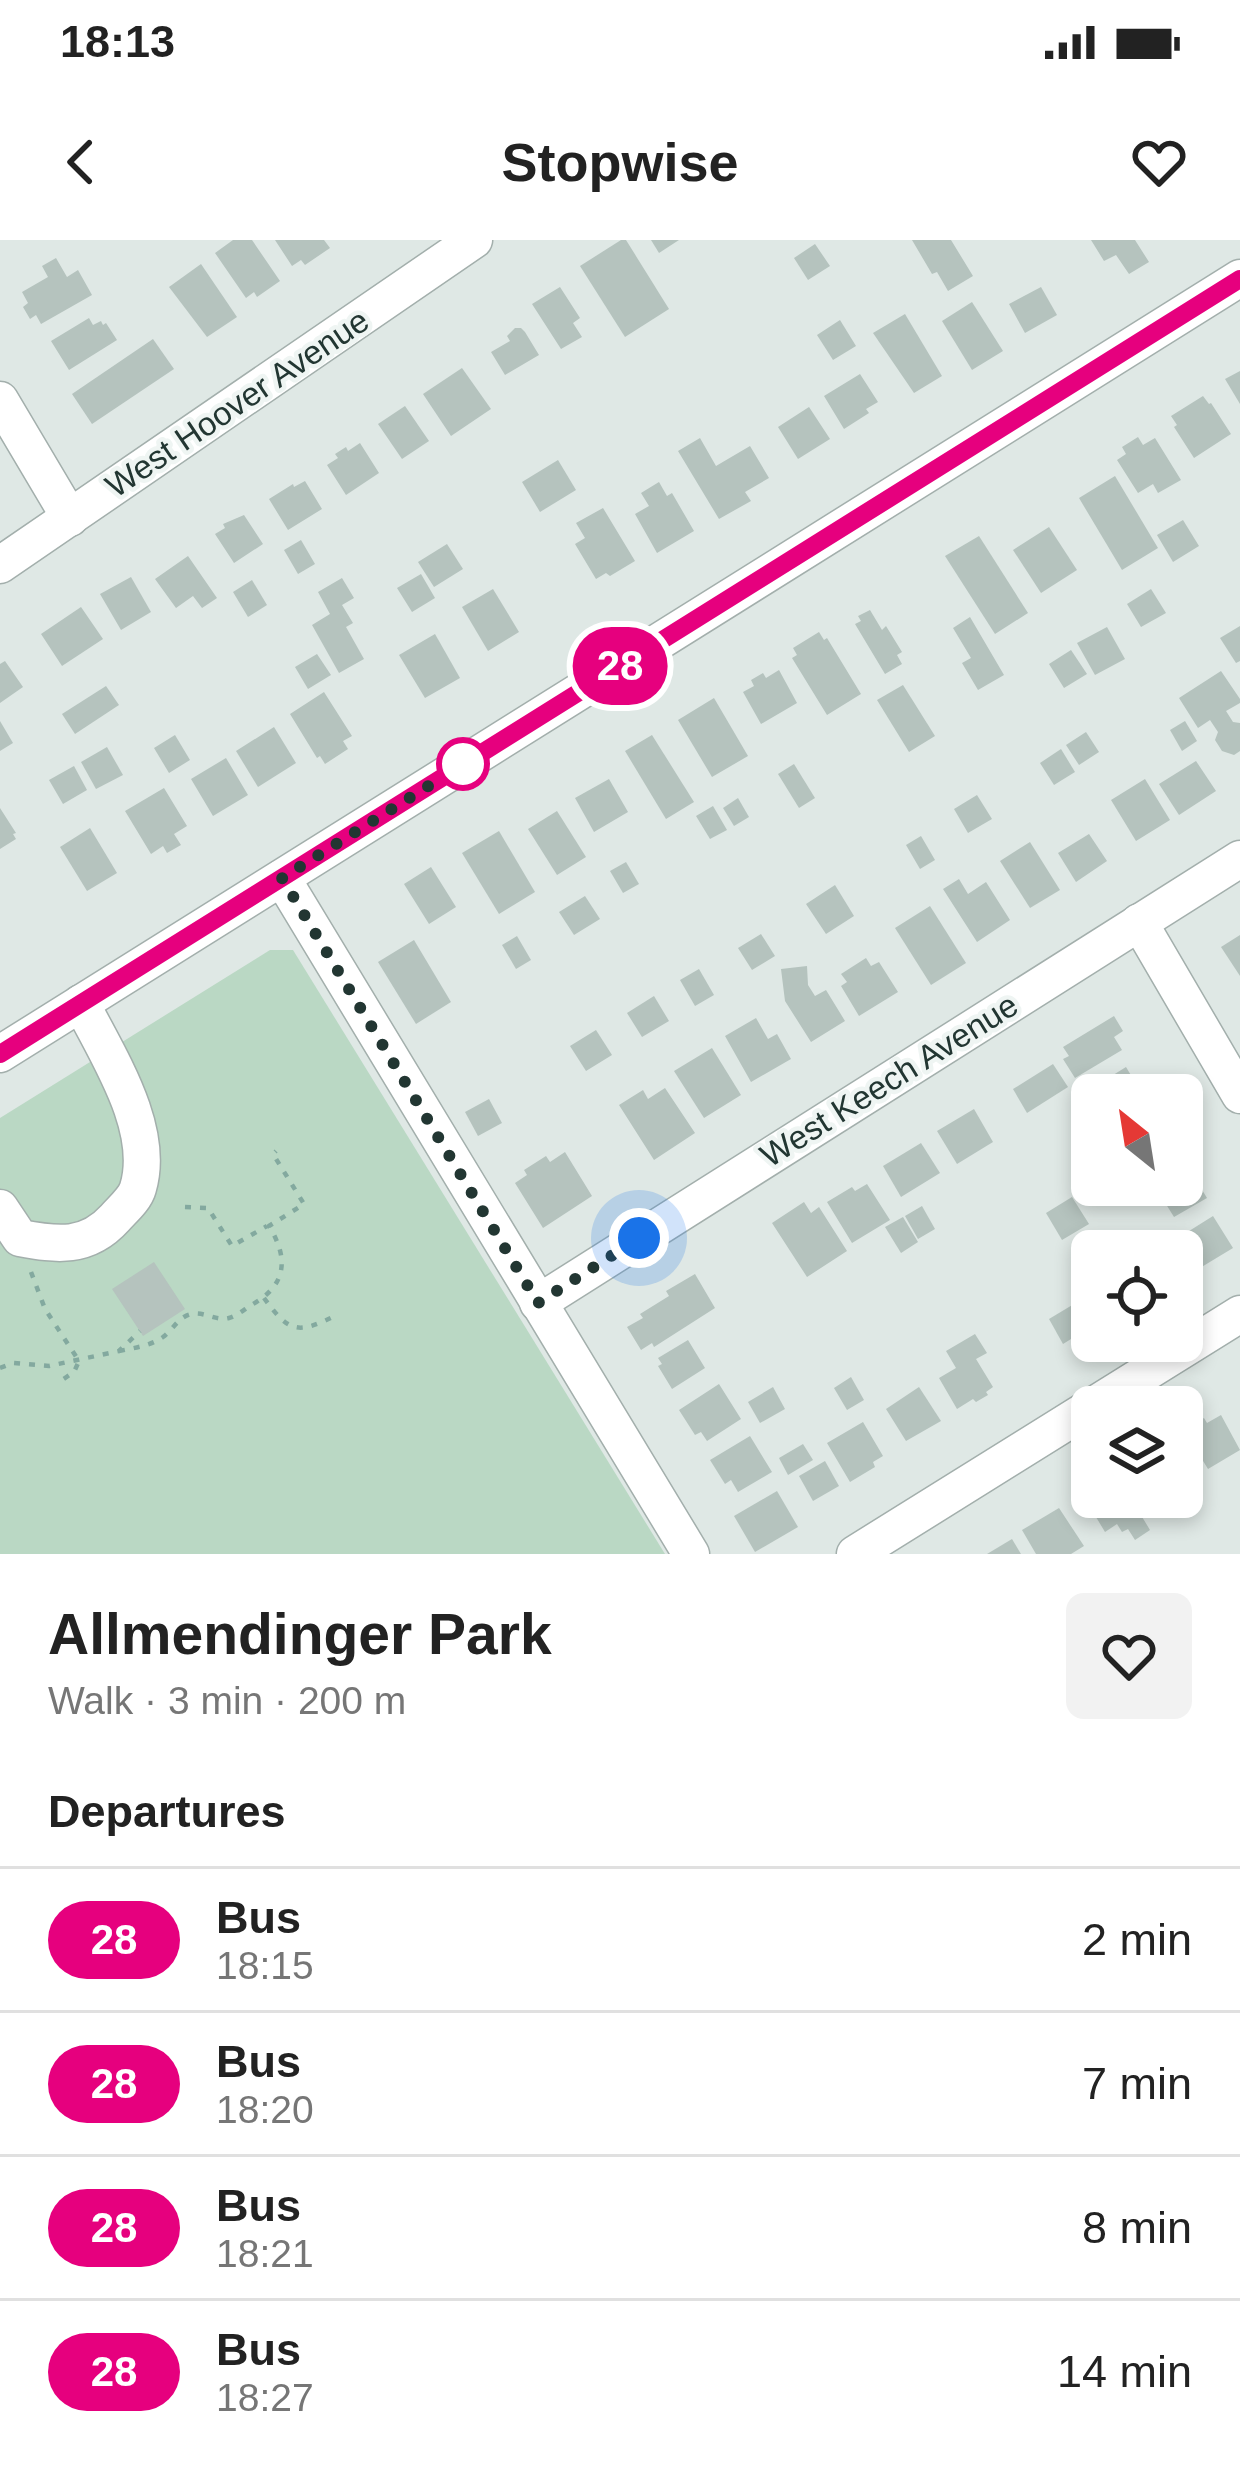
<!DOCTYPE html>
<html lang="en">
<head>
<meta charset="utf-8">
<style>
	:root { --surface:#fff; --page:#f2f2f2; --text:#222; --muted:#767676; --line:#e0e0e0 }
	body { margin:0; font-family:Helvetica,sans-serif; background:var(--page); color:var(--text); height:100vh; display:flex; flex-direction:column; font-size:45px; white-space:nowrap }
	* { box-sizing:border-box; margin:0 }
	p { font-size:39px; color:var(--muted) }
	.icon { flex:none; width:66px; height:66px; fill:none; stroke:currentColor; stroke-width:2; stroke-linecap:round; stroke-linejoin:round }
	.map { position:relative; height:1314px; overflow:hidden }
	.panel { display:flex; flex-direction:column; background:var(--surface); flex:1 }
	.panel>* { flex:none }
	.badge { padding:0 24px; border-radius:39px; font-size:42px; line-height:78px }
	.needle { width:78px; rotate:330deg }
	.buttons { position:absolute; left:1071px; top:834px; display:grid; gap:24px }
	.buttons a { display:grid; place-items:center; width:132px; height:132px; border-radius:18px; background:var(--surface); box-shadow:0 6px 18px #0003; font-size:60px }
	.you { position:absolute; width:60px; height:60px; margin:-30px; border:9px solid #fff; border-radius:50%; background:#1a73e8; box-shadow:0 0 0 18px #1a73e833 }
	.map>.badge { position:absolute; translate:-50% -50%; box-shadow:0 0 0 6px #fff }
	h2 { padding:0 48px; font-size:45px; line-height:108px }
	.round { display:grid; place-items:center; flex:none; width:126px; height:126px; border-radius:18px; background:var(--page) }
	.summary { display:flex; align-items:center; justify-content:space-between; height:204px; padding:0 48px }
	h1 { font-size:57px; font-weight:700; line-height:90px }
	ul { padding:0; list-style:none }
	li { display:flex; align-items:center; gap:36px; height:144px; padding:0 48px; border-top:3px solid var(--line) }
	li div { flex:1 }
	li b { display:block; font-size:45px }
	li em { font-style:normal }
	li .badge { min-width:132px; font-weight:700; text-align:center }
	.status { display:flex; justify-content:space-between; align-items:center; height:84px; padding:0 60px; background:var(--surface); direction:ltr }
	.status svg { height:33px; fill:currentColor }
	header { display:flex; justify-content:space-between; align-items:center; height:156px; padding:0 48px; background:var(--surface); font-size:54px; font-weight:700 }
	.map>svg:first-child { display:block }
	.green { fill:#bad8c4 }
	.building { fill:#b5c3be }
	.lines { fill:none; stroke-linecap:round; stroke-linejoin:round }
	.minor-casing { stroke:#a3afac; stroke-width:39 }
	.path { stroke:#83a99f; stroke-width:4.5; stroke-dasharray:6 9; stroke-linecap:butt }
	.minor { stroke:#fff; stroke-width:36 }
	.line-casing { stroke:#fff; stroke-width:27 }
	.line { stroke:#e6007e; stroke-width:18 }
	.walk { stroke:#223632; stroke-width:12; stroke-dasharray:0 21.6 }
	.stop-dot { fill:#fff; stroke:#e6007e; stroke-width:6 }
	.labels { text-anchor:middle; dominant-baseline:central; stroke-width:9; stroke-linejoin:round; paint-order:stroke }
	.street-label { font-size:33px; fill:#223632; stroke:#eff5f3 }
</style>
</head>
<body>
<div class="status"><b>18:13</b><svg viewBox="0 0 49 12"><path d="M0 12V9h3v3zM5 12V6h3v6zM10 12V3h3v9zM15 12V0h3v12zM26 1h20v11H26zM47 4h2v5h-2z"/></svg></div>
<header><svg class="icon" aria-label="back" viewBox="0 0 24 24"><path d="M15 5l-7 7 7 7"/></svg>Stopwise<svg class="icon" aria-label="heart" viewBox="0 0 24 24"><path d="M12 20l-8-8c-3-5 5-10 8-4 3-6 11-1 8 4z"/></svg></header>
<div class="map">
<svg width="1240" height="1314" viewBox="0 0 1240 1314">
	<rect width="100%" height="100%" fill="#dfe8e5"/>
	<path class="green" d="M270,710H293L665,1314H0V878Z"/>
	<g class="building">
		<path d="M233,0H252L280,41L257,57L254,52L246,58L215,13Z"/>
		<path d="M275,0H324L330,8L305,25L301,20L292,26Z"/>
		<path d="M621,0H626L669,69L625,97L580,26Z"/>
		<path d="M651,0H679L659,13Z"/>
		<path d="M912,0H951L973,36L948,51L937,32L932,34Z"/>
		<path d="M1091,0H1135L1149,22L1129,34L1116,15L1104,21Z"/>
		<path d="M815,4L830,26L808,40L794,18Z"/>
		<path d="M56,18L67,37L78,30L92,55L41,84L36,75L30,79L23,67L28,63L22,52L48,37L42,26Z"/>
		<path d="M201,24L237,77L207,97L169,47Z"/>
		<path d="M560,47L580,78L573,83L582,97L561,109L532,64Z"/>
		<path d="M1041,47L1057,75L1025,93L1009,64Z"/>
		<path d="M972,62L1003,111L972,130L942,81Z"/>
		<path d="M905,74L942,136L914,153L873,93Z"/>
		<path d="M89,78L93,85L101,81L103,85L106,83L117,100L69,130L51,101Z"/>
		<path d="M840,80L856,106L833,120L817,95Z"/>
		<path d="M515,88H521L525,92L539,115L505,135L491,112L510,101L507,96Z"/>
		<path d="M153,99L174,129L92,184L72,154Z"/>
		<path d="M462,128L491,169L451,196L423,154Z"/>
		<path d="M1240,131V164L1225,139Z"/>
		<path d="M860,134L878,162L866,169L869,173L844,189L824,156Z"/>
		<path d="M1203,156L1209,164L1211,163L1231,194L1194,218L1174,187L1177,185L1171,176Z"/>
		<path d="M405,166L429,201L402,219L378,184Z"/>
		<path d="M809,167L830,199L798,219L778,187Z"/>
		<path d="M1138,197L1143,205L1155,198L1181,240L1158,253L1153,244L1138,253L1117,220L1126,214L1122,207Z"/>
		<path d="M700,198L716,226L750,206L769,238L745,252L751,261L719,279L678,211Z"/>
		<path d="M360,203L379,233L346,255L327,225L338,218L335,214L346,207L348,211Z"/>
		<path d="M558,220L576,250L540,272L522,242Z"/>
		<path d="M1115,236L1158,308L1122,330L1079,258Z"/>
		<path d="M305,241L322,269L288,290L269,259L293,244L294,247Z"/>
		<path d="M659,242L667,256L672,253L694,291L657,313L635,274L649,266L641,253Z"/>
		<path d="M603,268L635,321L610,336L606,333L596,339L575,304L585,298L576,283Z"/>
		<path d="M244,275L263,304L234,323L215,294L225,288L223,284Z"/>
		<path d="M1183,280L1199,306L1173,322L1157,295Z"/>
		<path d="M1049,287L1077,330L1041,353L1013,310Z"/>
		<path d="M979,296L1028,373L995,394L945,316Z"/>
		<path d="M301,300L315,324L298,334L284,310Z"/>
		<path d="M447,304L463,329L434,347L418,322Z"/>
		<path d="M188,316L217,358L202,368L193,356L176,368L155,339Z"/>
		<path d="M421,334L435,358L412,372L397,348Z"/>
		<path d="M131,337L151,372L121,390L100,354Z"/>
		<path d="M342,338L354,358L342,365L353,383L346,387L364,419L339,433L312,385L330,374L318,352Z"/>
		<path d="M252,340L267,365L248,377L233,352Z"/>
		<path d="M493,349L519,392L488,411L462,367Z"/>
		<path d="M1151,349L1166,373L1141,387L1127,364Z"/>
		<path d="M81,367L103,399L62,426L41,394Z"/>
		<path d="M870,370L882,390L886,386L902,412L897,415L902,424L885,434L855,384L861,381L858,376Z"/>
		<path d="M970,377L1004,435L978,450L962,423L971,418L953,388Z"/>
		<path d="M1240,386V421L1236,423L1220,398Z"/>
		<path d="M1107,387L1125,419L1095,435L1077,403Z"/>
		<path d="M819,392L824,400L827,398L861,454L827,475L792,418L797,415L793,408Z"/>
		<path d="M435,394L460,438L425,458L399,415Z"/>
		<path d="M1071,410L1087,434L1064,448L1049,424Z"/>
		<path d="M317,414L331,435L308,449L295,427Z"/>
		<path d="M5,421L23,447L0,463V424Z"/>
		<path d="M779,430L797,463L761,484L743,452L754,446L751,440L763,433L766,438Z"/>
		<path d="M1221,431L1240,459V463L1226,471L1233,482L1240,483V511L1234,515L1222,511L1215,500L1218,492L1210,480L1198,488L1179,458Z"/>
		<path d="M903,445L935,496L909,512L877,460Z"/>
		<path d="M106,446L119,465L75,494L62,474Z"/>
		<path d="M324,452L352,496L343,501L348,509L325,524L320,516L317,518L290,474Z"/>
		<path d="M714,458L748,516L712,537L678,480Z"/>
		<path d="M0,481L13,503L0,511Z"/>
		<path d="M1185,481L1197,501L1182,511L1170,490Z"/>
		<path d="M274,487L296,523L258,547L236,511Z"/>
		<path d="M1086,492L1099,512L1079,525L1066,505Z"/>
		<path d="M175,495L190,520L169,533L154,508Z"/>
		<path d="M652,495L694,562L666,579L625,511Z"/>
		<path d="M107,507L123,535L96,549L81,522Z"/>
		<path d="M1061,509L1075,532L1054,545L1040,523Z"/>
		<path d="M226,518L248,555L213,576L191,539Z"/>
		<path d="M1196,521L1216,551L1179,575L1159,544Z"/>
		<path d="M794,524L815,558L799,568L778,534Z"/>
		<path d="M74,526L87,550L63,564L49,540Z"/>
		<path d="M609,539L628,572L594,592L575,558Z"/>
		<path d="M1145,539L1170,580L1136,601L1111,560Z"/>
		<path d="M164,548L187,586L174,594L181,605L167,613L163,606L151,614L125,571Z"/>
		<path d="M977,555L992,579L968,593L954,569Z"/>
		<path d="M738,558L749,577L734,586L723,568Z"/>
		<path d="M713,566L727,590L710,599L696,576Z"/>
		<path d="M0,568L16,593L13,594L16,599L0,609Z"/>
		<path d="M557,571L586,617L557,635L528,589Z"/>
		<path d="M90,588L117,633L87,651L60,607Z"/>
		<path d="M499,591L535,652L499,674L462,613Z"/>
		<path d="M1089,594L1107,621L1076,642L1058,613Z"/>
		<path d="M921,596L935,620L920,629L906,605Z"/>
		<path d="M1030,602L1060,650L1030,668L1000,621Z"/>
		<path d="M626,622L639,644L623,653L610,631Z"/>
		<path d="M431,627L456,667L429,684L404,644Z"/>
		<path d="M959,639L968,654L986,642L1010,680L977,702L943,649Z"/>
		<path d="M835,645L854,676L826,694L806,664Z"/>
		<path d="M585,656L600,679L574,695L559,672Z"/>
		<path d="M930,666L966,723L931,745L895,688Z"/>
		<path d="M761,694L775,716L752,730L738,708Z"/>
		<path d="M1240,695V736L1221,707Z"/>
		<path d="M517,696L531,720L516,729L502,705Z"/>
		<path d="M414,700L451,762L416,784L378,722Z"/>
		<path d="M866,718L871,726L879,722L898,752L859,776L841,746L847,742L841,734Z"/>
		<path d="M807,726L808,745L815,756L826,750L845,781L811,802L785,761L781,729Z"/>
		<path d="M699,729L714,755L695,766L680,740Z"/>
		<path d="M654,756L669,781L642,797L627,773Z"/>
		<path d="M1114,776L1123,791L1114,797L1122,810L1075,838L1063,819L1069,816L1063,807Z"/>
		<path d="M756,778L768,799L777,794L791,819L751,842L725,796Z"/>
		<path d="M596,790L612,815L586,831L570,806Z"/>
		<path d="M712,808L741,855L704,878L674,831Z"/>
		<path d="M1053,824L1068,847L1027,873L1013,849Z"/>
		<path d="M1126,827L1135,842L1142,840L1147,849L1145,852L1141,855H1092V872L1081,855Z"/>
		<path d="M665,848L695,893L654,920L619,865L643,850L648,859Z"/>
		<path d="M489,859L502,883L478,896L465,872Z"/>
		<path d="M974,869L993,902L957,924L937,891Z"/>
		<path d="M921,903L940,933L901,957L883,926Z"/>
		<path d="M565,912L592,956L543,988L515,943L527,935L524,930L546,916L550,922Z"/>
		<path d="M1187,925L1207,958L1174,977L1154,945H1182V928Z"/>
		<path d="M867,944L890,980L852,1003L827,962L852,947L855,951Z"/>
		<path d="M1103,945H1138L1112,960Z"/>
		<path d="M1072,957L1089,984L1062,1000L1046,973Z"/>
		<path d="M804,962L811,973L819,967L847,1011L807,1037L772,983Z"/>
		<path d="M922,966L935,989L918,999L905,976Z"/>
		<path d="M1213,976L1233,1008L1190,1034L1182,1021V1011H1176L1170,1003Z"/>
		<path d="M903,977L918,1002L901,1013L885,987Z"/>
		<path d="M154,1022L185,1069L143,1096L112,1049Z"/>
		<path d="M695,1034L715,1068L654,1107L652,1103L641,1110L627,1087L643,1078L640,1074L669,1056L666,1051Z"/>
		<path d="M1079,1061L1092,1086L1063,1104L1049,1079Z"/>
		<path d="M975,1094L987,1113L976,1119L993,1147L986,1152L988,1155L976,1162L973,1159L957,1169L939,1138L956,1128L946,1111Z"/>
		<path d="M688,1100L705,1128L672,1149L658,1126L662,1124L658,1118Z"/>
		<path d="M851,1137L864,1160L847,1170L834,1148Z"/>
		<path d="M719,1144L741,1179L707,1201L701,1192L695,1195L679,1170Z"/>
		<path d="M773,1147L785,1169L760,1183L748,1162Z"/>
		<path d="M919,1147L941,1181L906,1201L886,1169Z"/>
		<path d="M1221,1175L1240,1210L1208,1229L1184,1190L1204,1178L1207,1183Z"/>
		<path d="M863,1182L883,1216L873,1222L875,1227L850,1242L827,1203Z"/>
		<path d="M750,1196L772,1232L738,1252L731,1240L725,1244L710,1220Z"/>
		<path d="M803,1204L813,1220L788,1235L779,1218Z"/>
		<path d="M825,1221L839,1246L813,1261L799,1236Z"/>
		<path d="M777,1251L798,1287L755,1312L734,1276Z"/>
		<path d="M1095,1257H1130L1150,1290L1135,1300L1128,1289L1122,1292L1117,1284L1105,1292L1087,1262Z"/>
		<path d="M1059,1268L1084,1306L1071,1314H1036L1022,1290Z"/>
		<path d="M1012,1299L1021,1314H987Z"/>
	</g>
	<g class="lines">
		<defs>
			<g id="minor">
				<path d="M0,160L70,278"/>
				<path d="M0,325L474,0"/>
				<path d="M282,638L691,1314"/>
				<path d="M1139,682L1240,855"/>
				<path d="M0,814L1240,38"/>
				<path d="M0,968L20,998C57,1005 87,1009 115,978C123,969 135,959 138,948C156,888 107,815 81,763"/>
				<path d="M538,1063L1240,619"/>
				<path d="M855,1314L1240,1074"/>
			</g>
		</defs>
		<use href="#minor" class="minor-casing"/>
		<g class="path">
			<path d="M185,967L208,968L232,1006L267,986"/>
			<path d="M31,1032L45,1069L79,1121L74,1132L59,1142"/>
			<path d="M264,1058C290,1094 298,1094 337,1075"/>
			<path d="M119,1111C134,1108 150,1106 163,1097C171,1091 176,1082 184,1077C200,1067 213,1082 229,1078C237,1076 246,1068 253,1064C288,1044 288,1017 269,986L304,964L273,914L276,911"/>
			<path d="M0,1128L13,1123L49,1126L119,1111L140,1091"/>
		</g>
		<use href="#minor" class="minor"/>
	</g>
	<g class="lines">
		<defs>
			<path id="line" d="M0,814L1240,39"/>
		</defs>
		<use href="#line" class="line-casing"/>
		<use href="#line" class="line"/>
		<path class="walk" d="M463,524L473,518L282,638L538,1063L639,998"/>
	</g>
	<circle class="stop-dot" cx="463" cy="524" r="24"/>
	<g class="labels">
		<g class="street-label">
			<text transform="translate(237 163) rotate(-34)">West Hoover Avenue</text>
			<text transform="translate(889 840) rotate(-32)">West Keech Avenue</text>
		</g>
	</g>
</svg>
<div class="buttons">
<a><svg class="needle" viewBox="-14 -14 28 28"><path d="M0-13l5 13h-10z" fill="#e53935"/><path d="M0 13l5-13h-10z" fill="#767676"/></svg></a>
<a><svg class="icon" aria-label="locate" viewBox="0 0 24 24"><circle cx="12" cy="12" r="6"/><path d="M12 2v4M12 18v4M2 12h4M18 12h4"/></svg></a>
<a><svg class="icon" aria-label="layers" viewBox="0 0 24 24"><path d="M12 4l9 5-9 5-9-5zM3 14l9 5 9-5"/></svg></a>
</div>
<div class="you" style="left:639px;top:998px"></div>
<b class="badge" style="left:620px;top:426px;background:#e6007e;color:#fff">28</b>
</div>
<section class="panel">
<div class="summary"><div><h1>Allmendinger Park</h1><p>Walk · 3 min · 200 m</p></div><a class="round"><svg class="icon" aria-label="heart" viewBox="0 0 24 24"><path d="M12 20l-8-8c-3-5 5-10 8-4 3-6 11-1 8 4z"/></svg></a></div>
<h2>Departures</h2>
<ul>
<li><span class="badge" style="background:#e6007e;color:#fff">28</span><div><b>Bus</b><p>18:15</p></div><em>2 min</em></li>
<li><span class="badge" style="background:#e6007e;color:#fff">28</span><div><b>Bus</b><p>18:20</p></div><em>7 min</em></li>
<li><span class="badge" style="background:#e6007e;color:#fff">28</span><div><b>Bus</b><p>18:21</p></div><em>8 min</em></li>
<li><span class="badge" style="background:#e6007e;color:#fff">28</span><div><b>Bus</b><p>18:27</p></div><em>14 min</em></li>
</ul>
</section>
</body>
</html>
